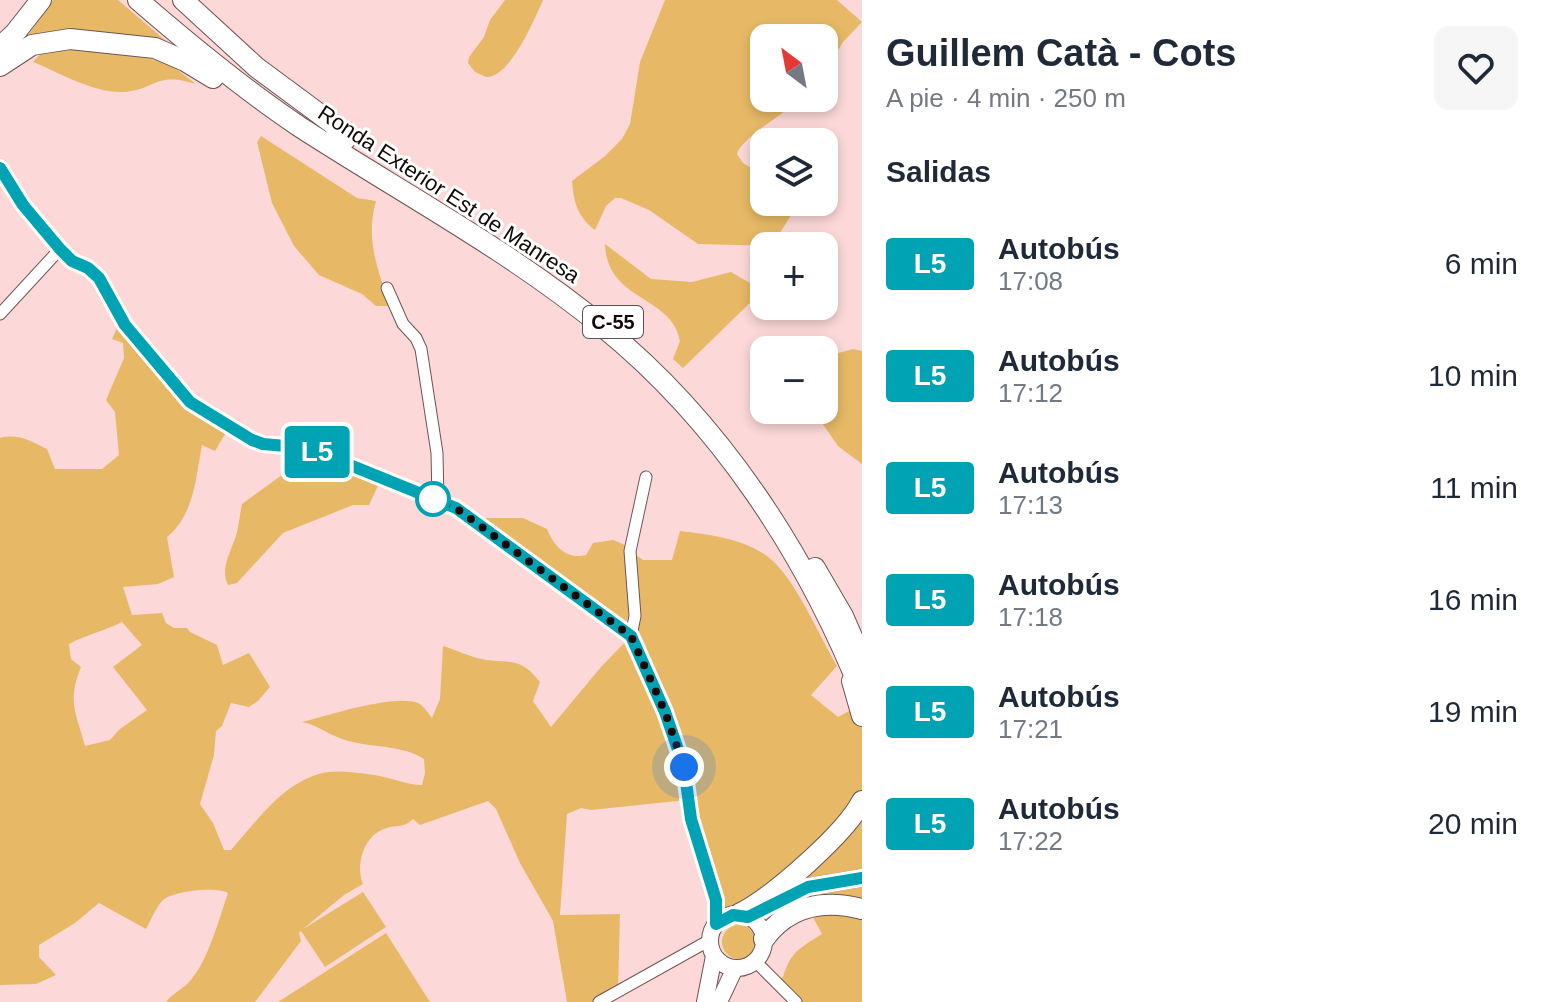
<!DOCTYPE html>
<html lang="es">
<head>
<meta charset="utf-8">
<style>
	:root { --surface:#fff; --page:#f6f6f7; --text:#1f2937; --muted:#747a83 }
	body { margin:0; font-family:Helvetica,sans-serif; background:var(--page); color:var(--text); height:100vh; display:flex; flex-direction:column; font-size:30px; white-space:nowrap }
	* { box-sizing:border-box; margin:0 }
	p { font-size:26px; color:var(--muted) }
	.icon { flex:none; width:44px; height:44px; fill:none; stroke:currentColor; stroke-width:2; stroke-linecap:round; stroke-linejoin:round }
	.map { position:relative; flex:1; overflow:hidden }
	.side { display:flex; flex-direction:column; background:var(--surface); width:680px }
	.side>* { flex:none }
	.badge { padding:0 16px; border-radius:6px; font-size:28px; line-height:52px }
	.needle { width:52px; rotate:328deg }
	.buttons { position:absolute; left:750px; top:24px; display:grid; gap:16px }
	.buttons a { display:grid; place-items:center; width:88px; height:88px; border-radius:16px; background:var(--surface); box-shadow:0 4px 12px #0003; font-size:40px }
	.you { position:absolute; width:40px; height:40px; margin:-20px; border:6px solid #fff; border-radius:50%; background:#1a73e8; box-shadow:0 0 0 12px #1a73e833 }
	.map>.badge { position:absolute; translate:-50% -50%; box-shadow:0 0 0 4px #fff }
	h2 { padding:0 24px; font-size:30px; line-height:72px }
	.round { display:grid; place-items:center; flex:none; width:84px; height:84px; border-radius:16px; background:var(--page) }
	.head { display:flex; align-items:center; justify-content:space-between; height:136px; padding:0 24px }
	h1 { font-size:38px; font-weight:600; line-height:60px }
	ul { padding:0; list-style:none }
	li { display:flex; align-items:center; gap:24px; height:112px; padding:0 24px }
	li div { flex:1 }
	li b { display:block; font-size:30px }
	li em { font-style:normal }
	li .badge { min-width:88px; font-weight:700; text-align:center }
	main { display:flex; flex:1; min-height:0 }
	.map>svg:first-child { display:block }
	.green { fill:#e7b966; fill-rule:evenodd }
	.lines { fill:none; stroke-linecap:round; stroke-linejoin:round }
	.street-casing { stroke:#705353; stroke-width:13 }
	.secondary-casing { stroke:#705353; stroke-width:18 }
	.highway-casing { stroke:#705353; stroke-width:22 }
	.street { stroke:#fff; stroke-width:11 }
	.secondary { stroke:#fff; stroke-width:16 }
	.highway { stroke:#fff; stroke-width:20 }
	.line-casing { stroke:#fff; stroke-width:18 }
	.line { stroke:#00a3b4; stroke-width:12 }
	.walk { stroke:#130909; stroke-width:8; stroke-dasharray:0 14.4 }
	.stop-dot { fill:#fff; stroke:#00a3b4; stroke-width:4 }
	.labels { text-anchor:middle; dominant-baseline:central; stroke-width:6; stroke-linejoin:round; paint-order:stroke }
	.shield { fill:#fff; stroke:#5a5353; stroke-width:2 }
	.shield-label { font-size:20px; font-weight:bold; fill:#130909 }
	.street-label { font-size:22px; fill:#130909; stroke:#fff }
</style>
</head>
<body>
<main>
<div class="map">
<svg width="862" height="1002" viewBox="0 0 862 1002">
	<rect width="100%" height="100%" fill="#fcd9d8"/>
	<g class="green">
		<path d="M53,0H118L180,53L23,42Z"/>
		<path d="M505,0H543C534,20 510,78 486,77L475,72L468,63L469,57L484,37L490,20Z"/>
		<path d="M665,0H837L862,22L843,42L824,74V38H764V98H801C786,113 741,138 737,154L743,163L764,176V202H799L772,246L698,244L649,210L621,198H615L606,206L595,230C577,216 574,203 572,181L605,156L622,139L630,124L640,62Z"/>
		<path d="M71,48L124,54L167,62L196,84C155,71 156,90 123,92C93,93 60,73 33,62L44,50Z"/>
		<path d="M261,136L357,198L376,201C365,239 378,270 390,306H376L362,294L319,275L294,246L272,203L257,142Z"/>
		<path d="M605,244L651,279L692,282L731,272L750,283L757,296L683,368L673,359L680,341C672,295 607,302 605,244Z"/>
		<path d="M118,326L144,353L228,429L215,451L202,445C196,478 194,515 167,537L174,577L158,584L123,587L132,615L162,613L166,623L174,628H187L190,632L217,645L223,665L249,653L270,687L258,701L249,707L231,703L222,726L216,731L214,755L200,804L213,823L224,850H231C256,822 281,785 319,774C335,769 357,773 374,775C390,777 406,785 422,785L425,773L424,759C400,743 364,749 337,737C324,732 317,725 302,722C326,716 399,692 420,704C424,707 429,714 432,718L440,699L443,646C456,650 468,656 481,659C509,664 520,656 540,682L533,701L551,727L601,667L631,636L630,551L643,560H672L680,531C711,535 751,539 775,563C798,586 820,637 837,666L811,695L838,717L862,704V1002H796L775,981L783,977C791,951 800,948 822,934L808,908L831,904L794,862L740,911H723L716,900L687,800L591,810L581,808L567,814L560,915L620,914L618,991L598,1002H567L553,921L520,863L496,809L488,801L420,825L413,819C403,829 396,824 384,829C364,836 355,865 363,884L344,895L303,929L363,892L386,927L325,967L301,931L299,933L301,941L255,1002H166C173,993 183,989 190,981C208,961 219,919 228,893C216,886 173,891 163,900C156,907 151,920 146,929L99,903L75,923L39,945V957L56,975L36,984L0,985V438C18,433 31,441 47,449L55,469H102L119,455L115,412L106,400L124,358L123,343L112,339ZM122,622L142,645L113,667L147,710L120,729L110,740L85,746C76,713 67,701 81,667L71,659L69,644C88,634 102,632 122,622Z"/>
		<path d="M853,349L862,351V464L838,446L813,410H824V357Z"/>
		<path d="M315,451L382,477L369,505H353L283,533L237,583L228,585C219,567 233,549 237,532C239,523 240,513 242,504Z"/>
		<path d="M471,518H523L547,529C554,546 566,560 586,555L593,543L613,540L625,545L629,615L625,624L617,625Z"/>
		<circle cx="739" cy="942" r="17"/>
		<path d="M386,933L430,1002H278Z"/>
	</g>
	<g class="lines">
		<defs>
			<g id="street">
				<path d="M0,168L23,205L60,249L72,261L88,268L99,278L125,325L190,402L252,440L308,448L456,508L631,636L665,712L684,767L691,819L716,900V924"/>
				<path d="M387,288L403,324L416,338L421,349L437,453L438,501"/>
				<path d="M0,314L60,249"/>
				<path d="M631,636L635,616L630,551L646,477"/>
				<path d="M755,961L796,1002"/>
				<path d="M599,1002L710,940"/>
			</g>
			<g id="secondary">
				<path d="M757,912L808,887L862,878"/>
				<circle cx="737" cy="941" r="27"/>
				<path d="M705,1002L714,956"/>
				<path d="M719,1002L735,968"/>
			</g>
			<g id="highway">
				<path d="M138,0C190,45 243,89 300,127C402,193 509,250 603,327C720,422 806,554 862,694"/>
				<path d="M183,0L256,67L333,124L345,140"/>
				<path d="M0,47L15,33L41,0"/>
				<path d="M0,66L32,45L70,39L155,48L185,61L213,78"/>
				<path d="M815,568L843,616L861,657"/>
				<path d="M852,681L862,716"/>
				<path d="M739,914C772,898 846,833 862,801"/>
				<path d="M764,939C788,906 823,899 862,909"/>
			</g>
		</defs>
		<use href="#street" class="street-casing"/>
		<use href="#secondary" class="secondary-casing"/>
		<use href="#highway" class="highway-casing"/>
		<use href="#street" class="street"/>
		<use href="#secondary" class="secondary"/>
		<use href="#highway" class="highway"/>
	</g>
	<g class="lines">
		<defs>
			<path id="line" d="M0,168L23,205L60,249L72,261L88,268L99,278L125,325L190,402L252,440L263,444L308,448L456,508L631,636L665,712L684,767L691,819L716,900V924L733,915L748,917L808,887L862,878"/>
		</defs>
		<use href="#line" class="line-casing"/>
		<use href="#line" class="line"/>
		<path class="walk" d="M433,499L456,508L631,636L665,712L684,767"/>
	</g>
	<circle class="stop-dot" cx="433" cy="499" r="16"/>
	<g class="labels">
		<rect class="shield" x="583" y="306" width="60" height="32" rx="6"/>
		<g class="shield-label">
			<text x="613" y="322">C-55</text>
		</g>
		<g class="street-label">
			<text transform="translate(449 194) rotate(33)">Ronda Exterior Est de Manresa</text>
		</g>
	</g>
</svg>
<div class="buttons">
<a><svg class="needle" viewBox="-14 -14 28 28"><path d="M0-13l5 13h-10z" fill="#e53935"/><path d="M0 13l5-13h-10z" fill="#747a83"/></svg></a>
<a><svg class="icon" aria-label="layers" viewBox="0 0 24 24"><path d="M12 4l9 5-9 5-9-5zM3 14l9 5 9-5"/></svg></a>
<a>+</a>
<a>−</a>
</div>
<div class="you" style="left:684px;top:767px"></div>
<b class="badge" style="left:317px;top:452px;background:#00a3b4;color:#fff">L5</b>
</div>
<section class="side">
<div class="head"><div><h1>Guillem Catà - Cots</h1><p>A pie · 4 min · 250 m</p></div><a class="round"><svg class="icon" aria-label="heart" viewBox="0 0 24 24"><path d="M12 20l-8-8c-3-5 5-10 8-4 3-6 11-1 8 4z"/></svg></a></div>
<h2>Salidas</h2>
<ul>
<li><span class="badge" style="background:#00a3b4;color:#fff">L5</span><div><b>Autobús</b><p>17:08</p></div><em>6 min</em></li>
<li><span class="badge" style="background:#00a3b4;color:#fff">L5</span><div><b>Autobús</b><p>17:12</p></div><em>10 min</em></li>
<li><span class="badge" style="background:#00a3b4;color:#fff">L5</span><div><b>Autobús</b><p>17:13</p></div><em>11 min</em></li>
<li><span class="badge" style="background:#00a3b4;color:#fff">L5</span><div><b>Autobús</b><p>17:18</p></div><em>16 min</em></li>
<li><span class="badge" style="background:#00a3b4;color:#fff">L5</span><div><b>Autobús</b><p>17:21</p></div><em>19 min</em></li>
<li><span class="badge" style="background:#00a3b4;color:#fff">L5</span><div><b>Autobús</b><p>17:22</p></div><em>20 min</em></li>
</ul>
</section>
</main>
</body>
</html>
